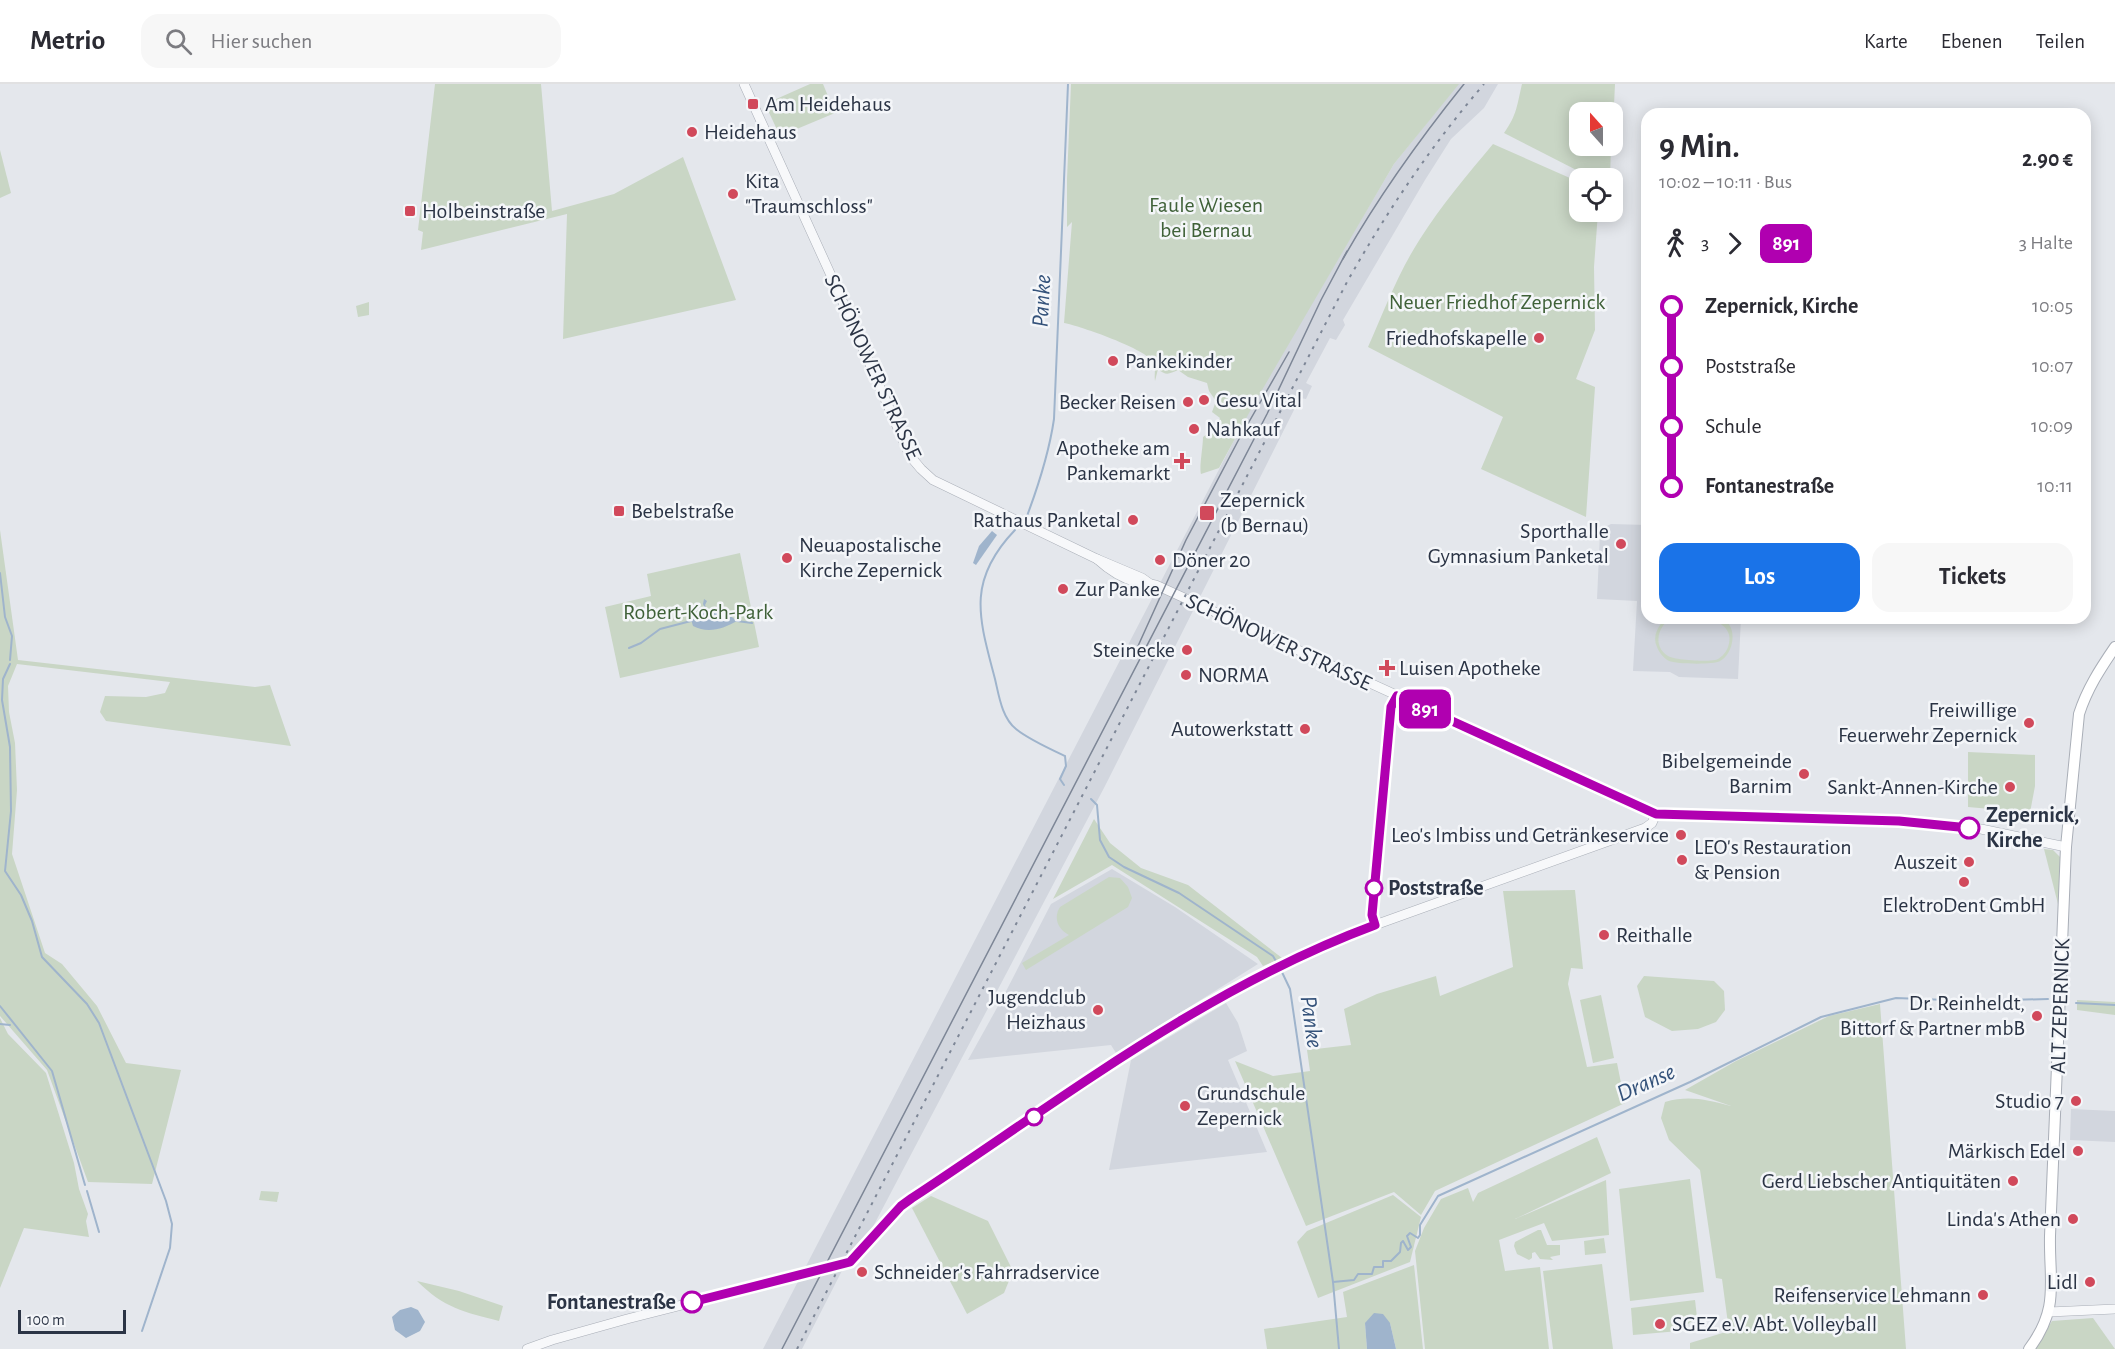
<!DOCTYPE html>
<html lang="de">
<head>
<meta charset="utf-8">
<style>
	:root { --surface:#fff; --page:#f7f7f7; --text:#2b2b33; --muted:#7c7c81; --line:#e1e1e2; --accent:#1a73e8 }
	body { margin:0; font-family:"Alegreya Sans",sans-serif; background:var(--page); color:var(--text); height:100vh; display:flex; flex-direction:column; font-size:22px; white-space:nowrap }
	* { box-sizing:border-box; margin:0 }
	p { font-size:20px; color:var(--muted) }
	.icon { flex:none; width:33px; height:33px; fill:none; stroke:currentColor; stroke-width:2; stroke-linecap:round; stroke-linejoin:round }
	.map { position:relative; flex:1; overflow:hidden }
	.sheet { position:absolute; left:1641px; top:24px; width:450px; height:516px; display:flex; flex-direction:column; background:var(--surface); border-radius:18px; box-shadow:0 3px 15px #0003 }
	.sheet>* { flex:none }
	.badge { padding:0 12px; border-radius:9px; font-size:21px; line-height:39px }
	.needle { width:39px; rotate:339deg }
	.buttons { position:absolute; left:1569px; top:18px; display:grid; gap:12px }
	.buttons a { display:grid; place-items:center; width:54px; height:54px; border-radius:12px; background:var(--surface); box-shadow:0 3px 15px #0003; font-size:30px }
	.scale { position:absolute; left:18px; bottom:15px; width:108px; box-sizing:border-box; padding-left:6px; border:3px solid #2b3445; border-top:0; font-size:16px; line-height:21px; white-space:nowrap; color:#2b3445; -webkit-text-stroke:4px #f4f6f9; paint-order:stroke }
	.map>.badge { position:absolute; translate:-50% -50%; box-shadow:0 0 0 3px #fff }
	.legs { display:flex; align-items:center; gap:9px; height:66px; padding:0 18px; font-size:20px }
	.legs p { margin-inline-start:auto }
	.headline { display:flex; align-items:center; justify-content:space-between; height:102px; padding:0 18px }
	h1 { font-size:33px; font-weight:700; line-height:45px }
	.action { display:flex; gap:12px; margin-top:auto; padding:12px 18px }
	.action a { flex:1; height:69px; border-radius:18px; background:var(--accent); color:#fff; font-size:24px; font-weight:700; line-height:69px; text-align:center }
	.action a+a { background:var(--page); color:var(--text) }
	ul { padding:0 18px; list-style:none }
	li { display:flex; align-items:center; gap:21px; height:60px; font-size:22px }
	li i { display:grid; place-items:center; width:9px; height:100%; margin:0 8px; background:currentColor }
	li i::after { content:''; width:15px; height:15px; margin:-8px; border:4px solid; border-radius:50%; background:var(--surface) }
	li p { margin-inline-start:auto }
	li:first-child i { background:linear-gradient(#0000 50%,currentColor 0) }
	li:last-child i { background:linear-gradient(currentColor 50%,#0000 0) }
	header { display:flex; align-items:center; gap:36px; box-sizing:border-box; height:84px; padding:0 30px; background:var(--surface); border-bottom:2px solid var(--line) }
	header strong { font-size:28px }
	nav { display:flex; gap:33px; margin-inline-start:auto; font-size:21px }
	.search { width:420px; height:54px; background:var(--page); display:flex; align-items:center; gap:15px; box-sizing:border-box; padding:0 21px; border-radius:18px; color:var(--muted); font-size:22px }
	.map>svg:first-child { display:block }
	.built { fill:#d2d6de }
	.green { fill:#c9d6c5 }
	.water { fill:#9fb4cc }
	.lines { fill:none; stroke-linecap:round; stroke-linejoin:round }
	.stream { stroke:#9fb4cc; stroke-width:2 }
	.tertiary-casing { stroke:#a9aeb7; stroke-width:10 }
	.secondary-casing { stroke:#a9aeb7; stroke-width:12 }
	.tertiary { stroke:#f7f8fa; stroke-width:9 }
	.secondary { stroke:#fff; stroke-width:10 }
	.tram { stroke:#7d8696; stroke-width:1.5 }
	.rail { stroke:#7d8696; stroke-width:2; stroke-dasharray:3 6; stroke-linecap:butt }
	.line-1-casing { stroke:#fff; stroke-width:14 }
	.line-1 { stroke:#b000b0; stroke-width:9 }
	.poi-dot { fill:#d1495b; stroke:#f4f6f9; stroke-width:2 }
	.stop-1-dot { fill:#fff; stroke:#b000b0; stroke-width:3 }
	.labels { text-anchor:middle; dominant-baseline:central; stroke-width:5; stroke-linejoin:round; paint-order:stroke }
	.poi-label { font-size:22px; fill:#2b3445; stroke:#f4f6f9; text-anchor:end }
	.park-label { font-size:22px; fill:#3f6138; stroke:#f4f6f9 }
	.street-label { font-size:22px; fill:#2b3445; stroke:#f4f6f9 }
	.stop-label { font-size:22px; font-weight:bold; fill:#2b3445; stroke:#f4f6f9; text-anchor:start }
	.water-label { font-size:24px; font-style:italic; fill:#34527a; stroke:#f4f6f9 }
</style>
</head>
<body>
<header>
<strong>Metrio</strong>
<div class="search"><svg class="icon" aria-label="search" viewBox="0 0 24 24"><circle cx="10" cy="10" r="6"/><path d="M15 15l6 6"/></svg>Hier suchen</div>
<nav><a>Karte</a><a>Ebenen</a><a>Teilen</a></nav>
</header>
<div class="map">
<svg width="2115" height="1265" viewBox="0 0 2115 1265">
	<rect width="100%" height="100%" fill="#e4e7ec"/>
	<g class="built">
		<path d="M1458,0H1498L1484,24L1451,55L1425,96L1343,236L1345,241L1336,256L1330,254L1306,299L1312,302L1306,315L1300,314L1105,702L866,1156L849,1173L802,1265H763L1256,314L1394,80Z"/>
		<path d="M1611,440L1647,441V534H1741L1738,595L1679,593L1670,588L1633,587L1637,517L1597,515L1600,450L1601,445Z"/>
		<path d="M1112,785L1175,823L1258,880L1116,969L1111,961L968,976L1003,913L1051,820Z"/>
		<path d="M1226,919L1238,939L1247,967L1228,976L1267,1068L1109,1086L1131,976Z"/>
		<path d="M2071,1025L2115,1027V1058L2070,1056Z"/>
	</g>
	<g class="green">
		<path d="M435,0H541L552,127L614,110L683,73L736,216L563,255L567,130L421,166L423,148L418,146Z"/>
		<path d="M810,0H823L835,29L780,52L765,20Z"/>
		<path d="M1071,0H1459L1394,80L1255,318L1219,384L1201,390C1199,384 1203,363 1203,353L1214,345L1220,334L1212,328L1216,317L1209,307L1207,299L1188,293L1178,286C1169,290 1166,292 1158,285L1155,297C1154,292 1156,283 1154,279C1147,265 1080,242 1064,239L1072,138L1067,143V95Z"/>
		<path d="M1522,0H1615L1613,42L1612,28H1580V62H1611L1610,94H1592L1504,49C1517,31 1517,21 1522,0Z"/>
		<path d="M1493,60L1579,98L1580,128H1598L1594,183L1595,246L1576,295L1595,303L1586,433L1481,385L1503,333L1368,263C1384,227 1398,189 1420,155C1441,122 1467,91 1493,60Z"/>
		<path d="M0,66L11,109L0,114Z"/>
		<path d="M369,218V231L358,233L356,222Z"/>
		<path d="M0,446L18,576L255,603L270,601L291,662L106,637L100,628L105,612L146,613L165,609L170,598L17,580L8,602L9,628L15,659L17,706L12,770L45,869L62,880L97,922L126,979L181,986L152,1100L88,1098L47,986L0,932Z"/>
		<path d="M740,469L759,563L620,594L605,523L651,512L647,490Z"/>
		<path d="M1666,534H1672C1658,541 1652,562 1668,572C1674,576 1708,578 1715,576C1720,575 1726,569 1728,563C1735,545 1718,535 1702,534C1707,534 1716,532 1721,534C1739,541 1734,570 1720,577C1713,581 1676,580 1669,577C1663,574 1659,568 1657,563C1652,552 1658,542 1666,534Z"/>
		<path d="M1968,668L2035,671V702L2029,734H2025L2024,728L1968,723Z"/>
		<path d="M1094,735L1110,759L1141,784L1188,801L1282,874L1263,882L1257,873L1112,781L1053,815Z"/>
		<path d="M2044,765L2053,766L2060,773V820H2058Z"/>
		<path d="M1109,793L1120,794L1128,803L1132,814L1128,823L1026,886L1022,879L1069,851C1058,845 1053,834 1060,823Z"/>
		<path d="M1575,806L1583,885L1571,884L1568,900L1587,983L1617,979L1625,1019L1435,1107L1421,1131L1394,1108L1306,1142L1235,977L1273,992L1310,987L1307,966L1351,961L1344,925L1377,910L1436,892L1440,912L1513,883L1503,807Z"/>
		<path d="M1644,892L1714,897L1724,907L1725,926L1716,938L1698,945L1672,947L1645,933L1637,902Z"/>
		<path d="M1601,911L1614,974L1593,979L1580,916Z"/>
		<path d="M2077,916L2115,918V931L2077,926Z"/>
		<path d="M1880,920L1906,1265H1690V1259L1729,1247L1722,1195L1716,1194L1700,1086L1669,1056L1661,1034L1665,1018C1690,1011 1706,1016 1731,1022L1685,1006L1736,977L1829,932Z"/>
		<path d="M0,934L8,950L46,989L74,1079L79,1105L88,1130L86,1137L89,1153L24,1144L0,1204Z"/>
		<path d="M1597,1053L1611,1089L1515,1135L1606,1096L1609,1151L1552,1157L1544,1139L1499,1156L1505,1187L1540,1183L1549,1265H1425L1415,1167L1424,1144L1441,1115L1468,1104L1473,1118L1478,1109Z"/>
		<path d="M1690,1095L1704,1208L1630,1217L1619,1105Z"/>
		<path d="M261,1107L279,1108L277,1118L259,1116Z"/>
		<path d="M1393,1111L1421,1133L1410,1178L1318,1214L1297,1158L1307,1147Z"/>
		<path d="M931,1112L988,1137L1013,1187L1004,1209L967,1230L912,1124Z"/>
		<path d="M1538,1146H1541L1547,1161H1560V1171L1550,1173L1553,1176L1540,1175L1535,1168L1532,1169V1174L1529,1176L1517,1170L1514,1162L1515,1158Z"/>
		<path d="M1604,1154L1606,1169L1585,1171L1584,1157Z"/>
		<path d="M1602,1180L1613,1265H1553L1543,1187Z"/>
		<path d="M1414,1181L1423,1265H1396L1390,1239H1365L1367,1265H1267L1264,1245L1347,1233L1343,1208Z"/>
		<path d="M417,1197L459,1207L503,1222L499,1237C464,1228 444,1224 417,1197Z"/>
		<path d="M1695,1216L1697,1233L1679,1247L1633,1251L1631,1224Z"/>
		<path d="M2093,1234L2115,1265H2035L2052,1237Z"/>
	</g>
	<g class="water">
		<path d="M992,447L997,451L976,481L973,479L979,462Z"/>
		<path d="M704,515L707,517L705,521L707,525L720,524L737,537C723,545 708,550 693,542L690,532L706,526L703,520Z"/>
		<path d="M411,1223L418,1226L425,1238L420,1247L406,1254L395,1246L392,1233L400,1226Z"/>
		<path d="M1374,1229L1383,1230L1390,1239L1396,1265H1367L1365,1239Z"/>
	</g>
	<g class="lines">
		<g class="stream">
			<path d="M1027,432C1039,400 1049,369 1054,335L1068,0"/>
			<path d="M1015,446C966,497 979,534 995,595C999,612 1002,634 1016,645C1028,655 1050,665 1065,672L1066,682L1060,695L1064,701"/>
			<path d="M0,489L5,533L12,552L10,576"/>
			<path d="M737,537L752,539"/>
			<path d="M629,564L641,559L660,545L691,537"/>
			<path d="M10,580L3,595L2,616L10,663L11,727L5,787L21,811L32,837L42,873L87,920L99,939L166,1117L172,1140L170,1164L142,1247"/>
			<path d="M1091,715L1097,721L1100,756L1109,773L1124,783L1179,809L1273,872L1277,879"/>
			<path d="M1280,884L1290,905L1333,1198L1339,1265"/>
			<path d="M2076,919L2115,921"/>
			<path d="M0,922L52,987L85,1101"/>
			<path d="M0,940L10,941"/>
			<path d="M87,1107L99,1148"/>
			<path d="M1333,1198L1354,1196L1358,1190H1372L1374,1183H1383V1177H1391L1400,1168L1401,1159L1403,1157L1408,1166L1411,1163L1407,1152L1410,1149L1418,1154L1420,1151V1141L1438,1112L1690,998L1821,933L1896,914L1972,917L2048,915"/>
		</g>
		<defs>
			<g id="tertiary">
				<path d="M744,0L834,198L903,356L910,372L921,385L933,396L1097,475L1142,494L1149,499"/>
				<path d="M1097,475C1109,486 1121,494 1136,498C1142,500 1149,499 1156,501L1656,730L1911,738L1981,745L2066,763"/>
				<path d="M2049,1228L2115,1225"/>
				<path d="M527,1265L552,1256L627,1235L850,1178L901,1122L912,1114L1161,949L1226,909L1276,883L1375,841L1645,744L1652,739L1656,730"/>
			</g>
			<path id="secondary" d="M2029,1265C2060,1224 2049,1198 2050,1152L2066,763L2079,630C2087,605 2100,585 2115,563"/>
		</defs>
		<use href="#tertiary" class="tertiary-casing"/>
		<use href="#secondary" class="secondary-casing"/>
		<use href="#tertiary" class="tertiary"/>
		<use href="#secondary" class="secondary"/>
		<g class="tram">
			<path d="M1343,175C1378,113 1419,56 1464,0"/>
			<path d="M1138,562L1186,456L1238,357L1289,268"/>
			<path d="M782,1265L1267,330L1321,216L1347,167"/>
		</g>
		<path class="rail" d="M797,1265L1347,198C1387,127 1431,62 1484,0"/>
	</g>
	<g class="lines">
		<defs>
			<path id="line-1" d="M692,1218L850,1178L901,1122L912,1114C1061,1016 1205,904 1375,841L1372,831L1391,623L1397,612L1656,730L1899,737L1969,744"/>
		</defs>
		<use href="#line-1" class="line-1-casing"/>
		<use href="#line-1" class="line-1"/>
	</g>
	<g class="poi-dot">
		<rect x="747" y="14" width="12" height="12" rx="3"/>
		<circle cx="692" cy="48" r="6"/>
		<circle cx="733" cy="110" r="6"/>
		<rect x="404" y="121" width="12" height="12" rx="3"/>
		<circle cx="1539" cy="254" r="6"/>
		<circle cx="1113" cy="277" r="6"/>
		<circle cx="1204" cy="316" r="6"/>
		<circle cx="1188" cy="318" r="6"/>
		<circle cx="1194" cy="345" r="6"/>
		<path d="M1179 368h6v6h6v6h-6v6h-6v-6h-6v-6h6z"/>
		<rect x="613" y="421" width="12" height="12" rx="3"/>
		<rect x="1199" y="421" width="16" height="16" rx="3"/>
		<circle cx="1133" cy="436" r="6"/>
		<circle cx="1621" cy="460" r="6"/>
		<circle cx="787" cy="474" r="6"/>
		<circle cx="1160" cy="476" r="6"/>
		<circle cx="1063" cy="505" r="6"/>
		<circle cx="1187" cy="566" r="6"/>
		<path d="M1384 575h6v6h6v6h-6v6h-6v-6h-6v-6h6z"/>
		<circle cx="1186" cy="591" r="6"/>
		<circle cx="2029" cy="639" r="6"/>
		<circle cx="1305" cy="645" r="6"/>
		<circle cx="1804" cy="690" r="6"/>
		<circle cx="2010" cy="703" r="6"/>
		<circle cx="1681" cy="751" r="6"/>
		<circle cx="1682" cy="776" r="6"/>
		<circle cx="1969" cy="778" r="6"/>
		<circle cx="1964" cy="798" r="6"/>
		<circle cx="1604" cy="851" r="6"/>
		<circle cx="1098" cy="926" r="6"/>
		<circle cx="2037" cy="932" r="6"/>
		<circle cx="2076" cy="1017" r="6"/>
		<circle cx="1185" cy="1022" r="6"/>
		<circle cx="2078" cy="1067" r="6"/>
		<circle cx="2013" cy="1097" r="6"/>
		<circle cx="2073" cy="1135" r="6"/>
		<circle cx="862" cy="1188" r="6"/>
		<circle cx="2090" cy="1198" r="6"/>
		<circle cx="1983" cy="1211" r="6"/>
		<circle cx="1660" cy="1240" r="6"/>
	</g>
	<g class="stop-1-dot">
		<circle cx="1969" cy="744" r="10"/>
		<circle cx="1374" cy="804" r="8"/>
		<circle cx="1034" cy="1033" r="8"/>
		<circle cx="692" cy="1218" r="10"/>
	</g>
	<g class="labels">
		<g class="poi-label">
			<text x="765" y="20" text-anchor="start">Am Heidehaus</text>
			<text x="704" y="48" text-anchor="start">Heidehaus</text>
			<text x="745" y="97" text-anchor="start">Kita<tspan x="745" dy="25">"Traumschloss"</tspan></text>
			<text x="422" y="127" text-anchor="start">Holbeinstraße</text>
			<text x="1527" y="254">Friedhofskapelle</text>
			<text x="1125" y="277" text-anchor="start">Pankekinder</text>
			<text x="1216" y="316" text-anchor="start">Gesu Vital</text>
			<text x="1176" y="318">Becker Reisen</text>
			<text x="1206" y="345" text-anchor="start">Nahkauf</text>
			<text x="1170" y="364">Apotheke am<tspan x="1170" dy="25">Pankemarkt</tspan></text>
			<text x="1220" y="416" text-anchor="start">Zepernick<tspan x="1220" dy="25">(b Bernau)</tspan></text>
			<text x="631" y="427" text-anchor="start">Bebelstraße</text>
			<text x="1121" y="436">Rathaus Panketal</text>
			<text x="1609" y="447">Sporthalle<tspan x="1609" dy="25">Gymnasium Panketal</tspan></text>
			<text x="799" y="461" text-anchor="start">Neuapostalische<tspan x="799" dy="25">Kirche Zepernick</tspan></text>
			<text x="1172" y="476" text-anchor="start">Döner 20</text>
			<text x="1075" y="505" text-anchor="start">Zur Panke</text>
			<text x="1175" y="566">Steinecke</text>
			<text x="1399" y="584" text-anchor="start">Luisen Apotheke</text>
			<text x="1198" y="591" text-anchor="start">NORMA</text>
			<text x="2017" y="626">Freiwillige<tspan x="2017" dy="25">Feuerwehr Zepernick</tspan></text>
			<text x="1293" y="645">Autowerkstatt</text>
			<text x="1792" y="677">Bibelgemeinde<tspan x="1792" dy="25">Barnim</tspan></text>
			<text x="1998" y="703">Sankt-Annen-Kirche</text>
			<text x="1669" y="751">Leo's Imbiss und Getränkeservice</text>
			<text x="1694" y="763" text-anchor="start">LEO's Restauration<tspan x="1694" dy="25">&amp; Pension</tspan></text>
			<text x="1957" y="778">Auszeit</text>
			<text x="1964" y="821" text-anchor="middle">ElektroDent GmbH</text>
			<text x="1616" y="851" text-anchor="start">Reithalle</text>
			<text x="1086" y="913">Jugendclub<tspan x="1086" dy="25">Heizhaus</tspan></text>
			<text x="2025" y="919">Dr. Reinheldt,<tspan x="2025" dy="25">Bittorf &amp; Partner mbB</tspan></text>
			<text x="1197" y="1009" text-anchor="start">Grundschule<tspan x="1197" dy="25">Zepernick</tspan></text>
			<text x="2064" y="1017">Studio 7</text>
			<text x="2066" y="1067">Märkisch Edel</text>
			<text x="2001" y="1097">Gerd Liebscher Antiquitäten</text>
			<text x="2061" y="1135">Linda's Athen</text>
			<text x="874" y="1188" text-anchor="start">Schneider's Fahrradservice</text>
			<text x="2078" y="1198">Lidl</text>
			<text x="1971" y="1211">Reifenservice Lehmann</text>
			<text x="1672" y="1240" text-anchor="start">SGEZ e.V. Abt. Volleyball</text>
		</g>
		<g class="park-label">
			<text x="1206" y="121">Faule Wiesen<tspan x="1206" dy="25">bei Bernau</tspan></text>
			<text x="1497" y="218">Neuer Friedhof Zepernick</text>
			<text x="698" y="528">Robert-Koch-Park</text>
		</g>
		<g class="street-label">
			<text transform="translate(873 283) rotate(65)">SCHÖNOWER STRASSE</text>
			<text transform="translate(1279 558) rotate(25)">SCHÖNOWER STRASSE</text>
			<text transform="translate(2060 922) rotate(-88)">ALT ZEPERNICK</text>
		</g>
		<g class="stop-label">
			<text x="1986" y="731">Zepernick,<tspan x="1986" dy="25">Kirche</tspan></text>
			<text x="1388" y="804">Poststraße</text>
			<text x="676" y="1218" text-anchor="end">Fontanestraße</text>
		</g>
		<g class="water-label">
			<text transform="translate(1042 217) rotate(-87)">Panke</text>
			<text transform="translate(1311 938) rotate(82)">Panke</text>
			<text transform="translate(1646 999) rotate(-24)">Dranse</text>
		</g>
	</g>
</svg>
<div class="buttons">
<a><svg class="needle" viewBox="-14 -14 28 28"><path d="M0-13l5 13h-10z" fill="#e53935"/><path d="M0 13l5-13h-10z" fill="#7c7c81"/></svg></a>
<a><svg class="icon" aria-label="locate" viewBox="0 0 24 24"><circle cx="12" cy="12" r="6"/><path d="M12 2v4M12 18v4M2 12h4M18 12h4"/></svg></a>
</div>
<div class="scale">100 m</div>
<b class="badge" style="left:1425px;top:625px;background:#b000b0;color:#fff">891</b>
<section class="sheet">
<div class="headline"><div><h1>9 Min.</h1><p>10:02 – 10:11 · Bus</p></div><b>2.90 €</b></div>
<div class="legs"><svg class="icon" aria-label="walk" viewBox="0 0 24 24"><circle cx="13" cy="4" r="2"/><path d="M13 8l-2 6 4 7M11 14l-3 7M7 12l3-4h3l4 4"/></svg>3<svg class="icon" aria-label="forward" viewBox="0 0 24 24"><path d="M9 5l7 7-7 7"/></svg><b class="badge" style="background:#b000b0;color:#fff">891</b><p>3 Halte</p></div>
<ul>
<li><i style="color:#b000b0"></i><b>Zepernick, Kirche</b><p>10:05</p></li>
<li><i style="color:#b000b0"></i><span>Poststraße</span><p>10:07</p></li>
<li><i style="color:#b000b0"></i><span>Schule</span><p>10:09</p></li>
<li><i style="color:#b000b0"></i><b>Fontanestraße</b><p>10:11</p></li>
</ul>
<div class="action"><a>Los</a><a>Tickets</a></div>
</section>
</div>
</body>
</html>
